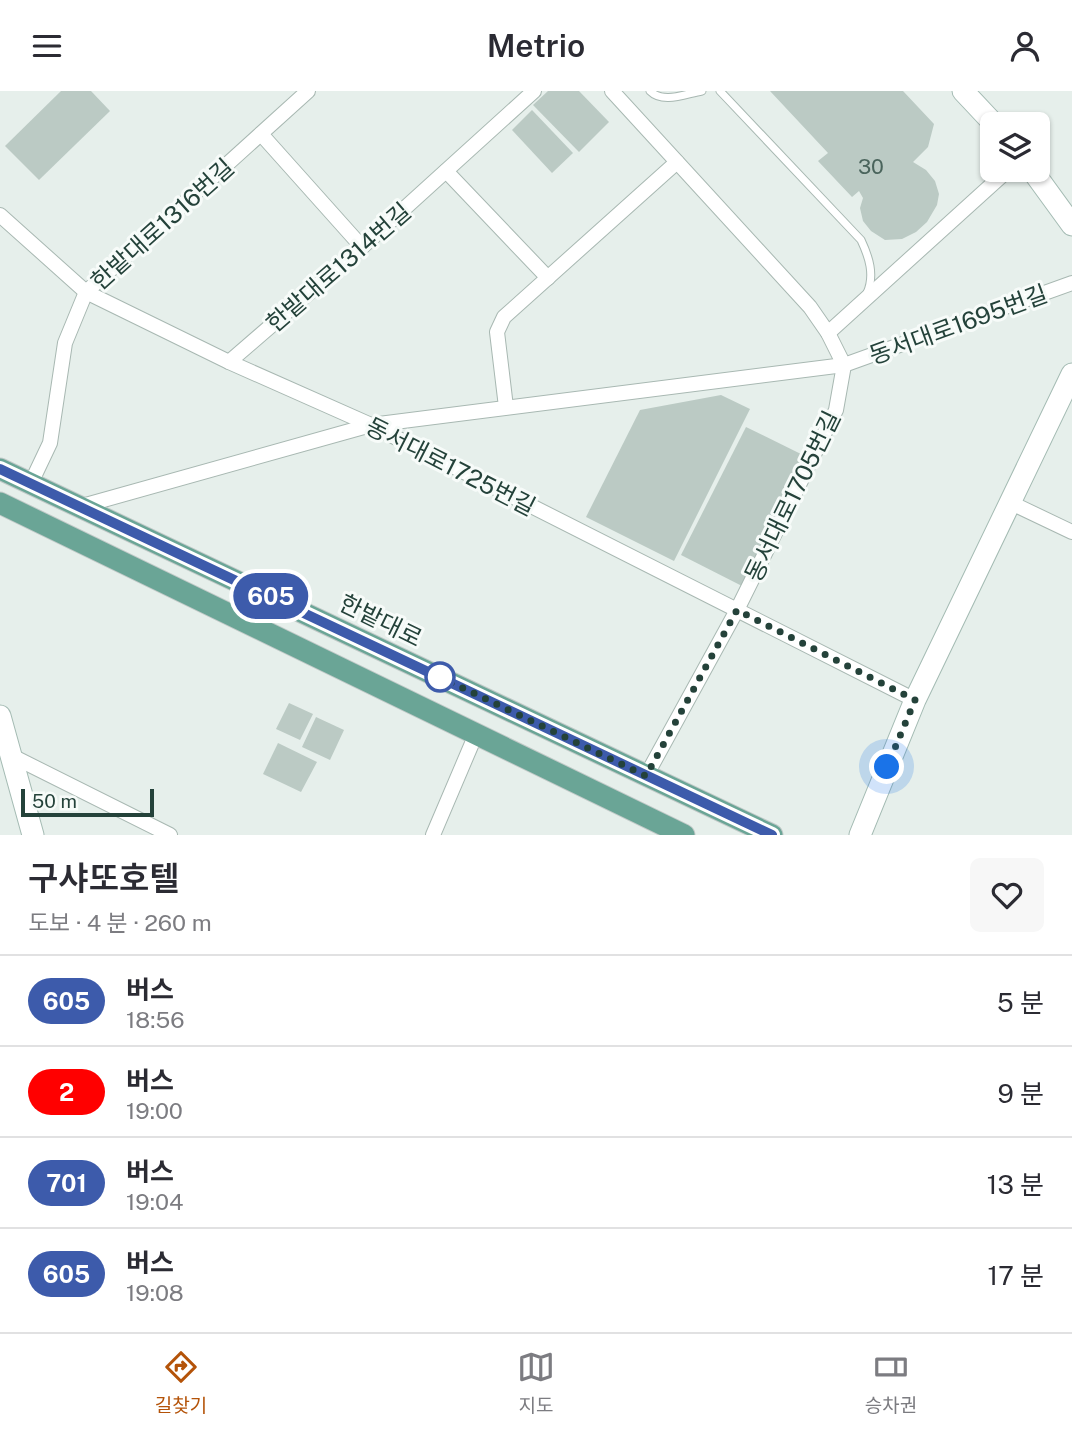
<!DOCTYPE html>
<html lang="ko">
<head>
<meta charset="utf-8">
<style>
	:root { --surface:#fff; --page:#f7f7f7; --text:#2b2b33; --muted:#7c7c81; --line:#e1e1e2; --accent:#b45309 }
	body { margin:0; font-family:"Public Sans","Noto Sans KR",sans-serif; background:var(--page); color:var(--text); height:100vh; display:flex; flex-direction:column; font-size:26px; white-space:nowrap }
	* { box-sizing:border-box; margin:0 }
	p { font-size:23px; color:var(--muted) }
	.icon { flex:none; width:38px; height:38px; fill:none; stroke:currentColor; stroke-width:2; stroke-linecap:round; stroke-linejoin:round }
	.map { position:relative; height:744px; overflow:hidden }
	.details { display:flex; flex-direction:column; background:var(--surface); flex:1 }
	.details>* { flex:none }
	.badge { padding:0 14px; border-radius:23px; font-size:24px; line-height:46px }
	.buttons { position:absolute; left:980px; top:21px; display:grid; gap:14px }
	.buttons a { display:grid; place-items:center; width:70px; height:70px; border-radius:10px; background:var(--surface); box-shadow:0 2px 5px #0004; font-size:35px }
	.scale { position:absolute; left:21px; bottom:18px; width:133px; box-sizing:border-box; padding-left:7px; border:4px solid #24423a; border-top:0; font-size:19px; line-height:24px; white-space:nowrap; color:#24423a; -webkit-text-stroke:5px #f7fbf9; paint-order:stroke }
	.you { position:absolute; width:35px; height:35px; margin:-18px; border:5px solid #fff; border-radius:50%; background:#1a73e8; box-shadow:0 0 0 10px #1a73e833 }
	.map>.badge { position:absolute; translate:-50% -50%; box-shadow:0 0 0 4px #fff }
	.round { display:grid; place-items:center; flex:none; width:74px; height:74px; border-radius:10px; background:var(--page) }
	.summary { display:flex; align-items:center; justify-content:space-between; height:119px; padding:0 28px }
	h1 { font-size:33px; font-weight:600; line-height:52px }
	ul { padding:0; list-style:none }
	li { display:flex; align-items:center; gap:21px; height:91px; padding:0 28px; border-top:2px solid var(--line) }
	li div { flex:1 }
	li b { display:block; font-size:26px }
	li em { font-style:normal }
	li .badge { min-width:77px; font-weight:700; text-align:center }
	header { display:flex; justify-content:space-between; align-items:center; height:91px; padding:0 28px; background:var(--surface); font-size:32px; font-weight:600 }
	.tab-bar { display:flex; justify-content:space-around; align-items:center; height:98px; border-top:2px solid var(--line); background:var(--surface); font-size:19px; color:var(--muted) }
	.tab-bar a { display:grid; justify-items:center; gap:4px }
	.tab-bar .selected { color:var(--accent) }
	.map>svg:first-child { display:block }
	.building { fill:#bbcac4 }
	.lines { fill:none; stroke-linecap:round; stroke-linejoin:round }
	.lane-casing { stroke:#a8b8b2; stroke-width:9 }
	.street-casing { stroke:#a8b8b2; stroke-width:16 }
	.secondary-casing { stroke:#a4bbb3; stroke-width:23 }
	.primary-casing { stroke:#c2cac8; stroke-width:23 }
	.lane { stroke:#fff; stroke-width:7 }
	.street { stroke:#fff; stroke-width:14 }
	.secondary { stroke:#fff; stroke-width:21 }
	.primary { stroke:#6aa596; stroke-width:21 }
	.line-casing { stroke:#fff; stroke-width:16 }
	.line { stroke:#3d5bab; stroke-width:10 }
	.walk { stroke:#24423a; stroke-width:7; stroke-dasharray:0 12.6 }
	.stop-dot { fill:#fff; stroke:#3d5bab; stroke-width:3.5 }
	.labels { text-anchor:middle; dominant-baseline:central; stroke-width:6; stroke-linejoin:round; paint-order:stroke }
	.number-label { font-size:21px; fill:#4a645c }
	.street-label { font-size:24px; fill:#24423a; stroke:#f7fbf9 }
</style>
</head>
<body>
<header><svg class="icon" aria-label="menu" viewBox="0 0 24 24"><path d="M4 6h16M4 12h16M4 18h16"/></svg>Metrio<svg class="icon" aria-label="person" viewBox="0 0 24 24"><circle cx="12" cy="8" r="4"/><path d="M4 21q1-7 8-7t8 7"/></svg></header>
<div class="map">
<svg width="1072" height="744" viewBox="0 0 1072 744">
	<rect width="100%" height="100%" fill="#e6efeb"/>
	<g class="building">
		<path d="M61,0H91L110,20L39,89L5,55Z"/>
		<path d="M548,0H579L609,31L579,61L533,14Z"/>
		<path d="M770,0H903L934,33L928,56L913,71L926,79L935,90L939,103L937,114L927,131L916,141L902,148L885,149L871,140L863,130L860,117L863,107L859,100L852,106L818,70L828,62Z"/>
		<path d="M532,19L573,62L552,82L512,39Z"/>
		<path d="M721,304L750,318L674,470L586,426L640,319Z"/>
		<path d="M746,336L807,366L742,495L681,464Z"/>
		<path d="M289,612L313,623L300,649L276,638Z"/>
		<path d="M316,626L344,639L330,669L302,656Z"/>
		<path d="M278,652L317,671L301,701L263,683Z"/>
	</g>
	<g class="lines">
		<defs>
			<g id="lane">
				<path d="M650,0C663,13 685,3 702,0"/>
				<path d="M720,0L861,149C869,166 875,184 867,202"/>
			</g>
			<g id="street">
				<path d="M612,0L810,216L828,242L844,274"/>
				<path d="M261,43L362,156"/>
				<path d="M446,80L548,187"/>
				<path d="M0,124L86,201L229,271L371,334L915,609"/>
				<path d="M828,242L1008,79"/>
				<path d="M229,271L362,156L534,0"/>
				<path d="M506,316L497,241L504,226L677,71"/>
				<path d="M31,392L50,352L65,252L86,201L308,0"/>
				<path d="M1009,411L1072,441"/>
				<path d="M82,415L371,334L844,274L1072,192"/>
				<path d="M10,664L170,744"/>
				<path d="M646,685L737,519L836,319L844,274"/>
				<path d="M433,744L476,643"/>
			</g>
			<g id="secondary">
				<path d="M963,0L994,33"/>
				<path d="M1032,79L1072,134"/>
				<path d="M0,625L33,744"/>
				<path d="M860,744L915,609L1072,283"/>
			</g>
			<g id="primary">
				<path d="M0,378L772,744"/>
				<path d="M0,412L684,744"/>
			</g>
		</defs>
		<use href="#lane" class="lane-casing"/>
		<use href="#street" class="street-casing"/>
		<use href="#secondary" class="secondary-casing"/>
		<use href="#primary" class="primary-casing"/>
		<use href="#lane" class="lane"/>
		<use href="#street" class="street"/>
		<use href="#secondary" class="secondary"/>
		<use href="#primary" class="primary"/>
	</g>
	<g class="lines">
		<defs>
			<path id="line" d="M0,378L772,744"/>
		</defs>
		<use href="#line" class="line-casing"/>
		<use href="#line" class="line"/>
		<path class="walk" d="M440,586L646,685L737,519L915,609L887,676"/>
	</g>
	<circle class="stop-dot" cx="440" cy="586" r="14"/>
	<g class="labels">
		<g class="number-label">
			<text x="871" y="75">30</text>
		</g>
		<g class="street-label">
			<text transform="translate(162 133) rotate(-42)">한밭대로1316번길</text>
			<text transform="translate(338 176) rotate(-41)">한밭대로1314번길</text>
			<text transform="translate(958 233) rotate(-20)">동서대로1695번길</text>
			<text transform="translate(451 375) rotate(27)">동서대로1725번길</text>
			<text transform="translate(792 405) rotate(-64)">동서대로1705번길</text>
			<text transform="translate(381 529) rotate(26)">한밭대로</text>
		</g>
	</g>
</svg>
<div class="buttons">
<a><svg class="icon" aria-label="layers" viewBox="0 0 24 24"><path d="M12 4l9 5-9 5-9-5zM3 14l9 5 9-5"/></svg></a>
</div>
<div class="scale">50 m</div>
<div class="you" style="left:887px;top:676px"></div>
<b class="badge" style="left:271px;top:505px;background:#3d5bab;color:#fff">605</b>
</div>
<section class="details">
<div class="summary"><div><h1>구샤또호텔</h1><p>도보 · 4 분 · 260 m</p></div><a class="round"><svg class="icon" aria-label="heart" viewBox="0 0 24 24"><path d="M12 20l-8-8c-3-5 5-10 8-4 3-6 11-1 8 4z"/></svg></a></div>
<ul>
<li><span class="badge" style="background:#3d5bab;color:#fff">605</span><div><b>버스</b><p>18:56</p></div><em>5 분</em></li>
<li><span class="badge" style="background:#f00;color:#fff">2</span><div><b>버스</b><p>19:00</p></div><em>9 분</em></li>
<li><span class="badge" style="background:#3d5bab;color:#fff">701</span><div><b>버스</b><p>19:04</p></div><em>13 분</em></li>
<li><span class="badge" style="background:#3d5bab;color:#fff">605</span><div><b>버스</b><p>19:08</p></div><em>17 분</em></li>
</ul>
</section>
<nav class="tab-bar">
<a class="selected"><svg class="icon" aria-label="directions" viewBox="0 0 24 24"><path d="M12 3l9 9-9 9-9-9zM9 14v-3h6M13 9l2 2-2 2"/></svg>길찾기</a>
<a><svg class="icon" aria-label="map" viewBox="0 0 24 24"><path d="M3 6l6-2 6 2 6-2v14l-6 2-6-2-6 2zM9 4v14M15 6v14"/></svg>지도</a>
<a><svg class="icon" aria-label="tickets" viewBox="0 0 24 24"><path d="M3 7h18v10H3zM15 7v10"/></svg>승차권</a>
</nav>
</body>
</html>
